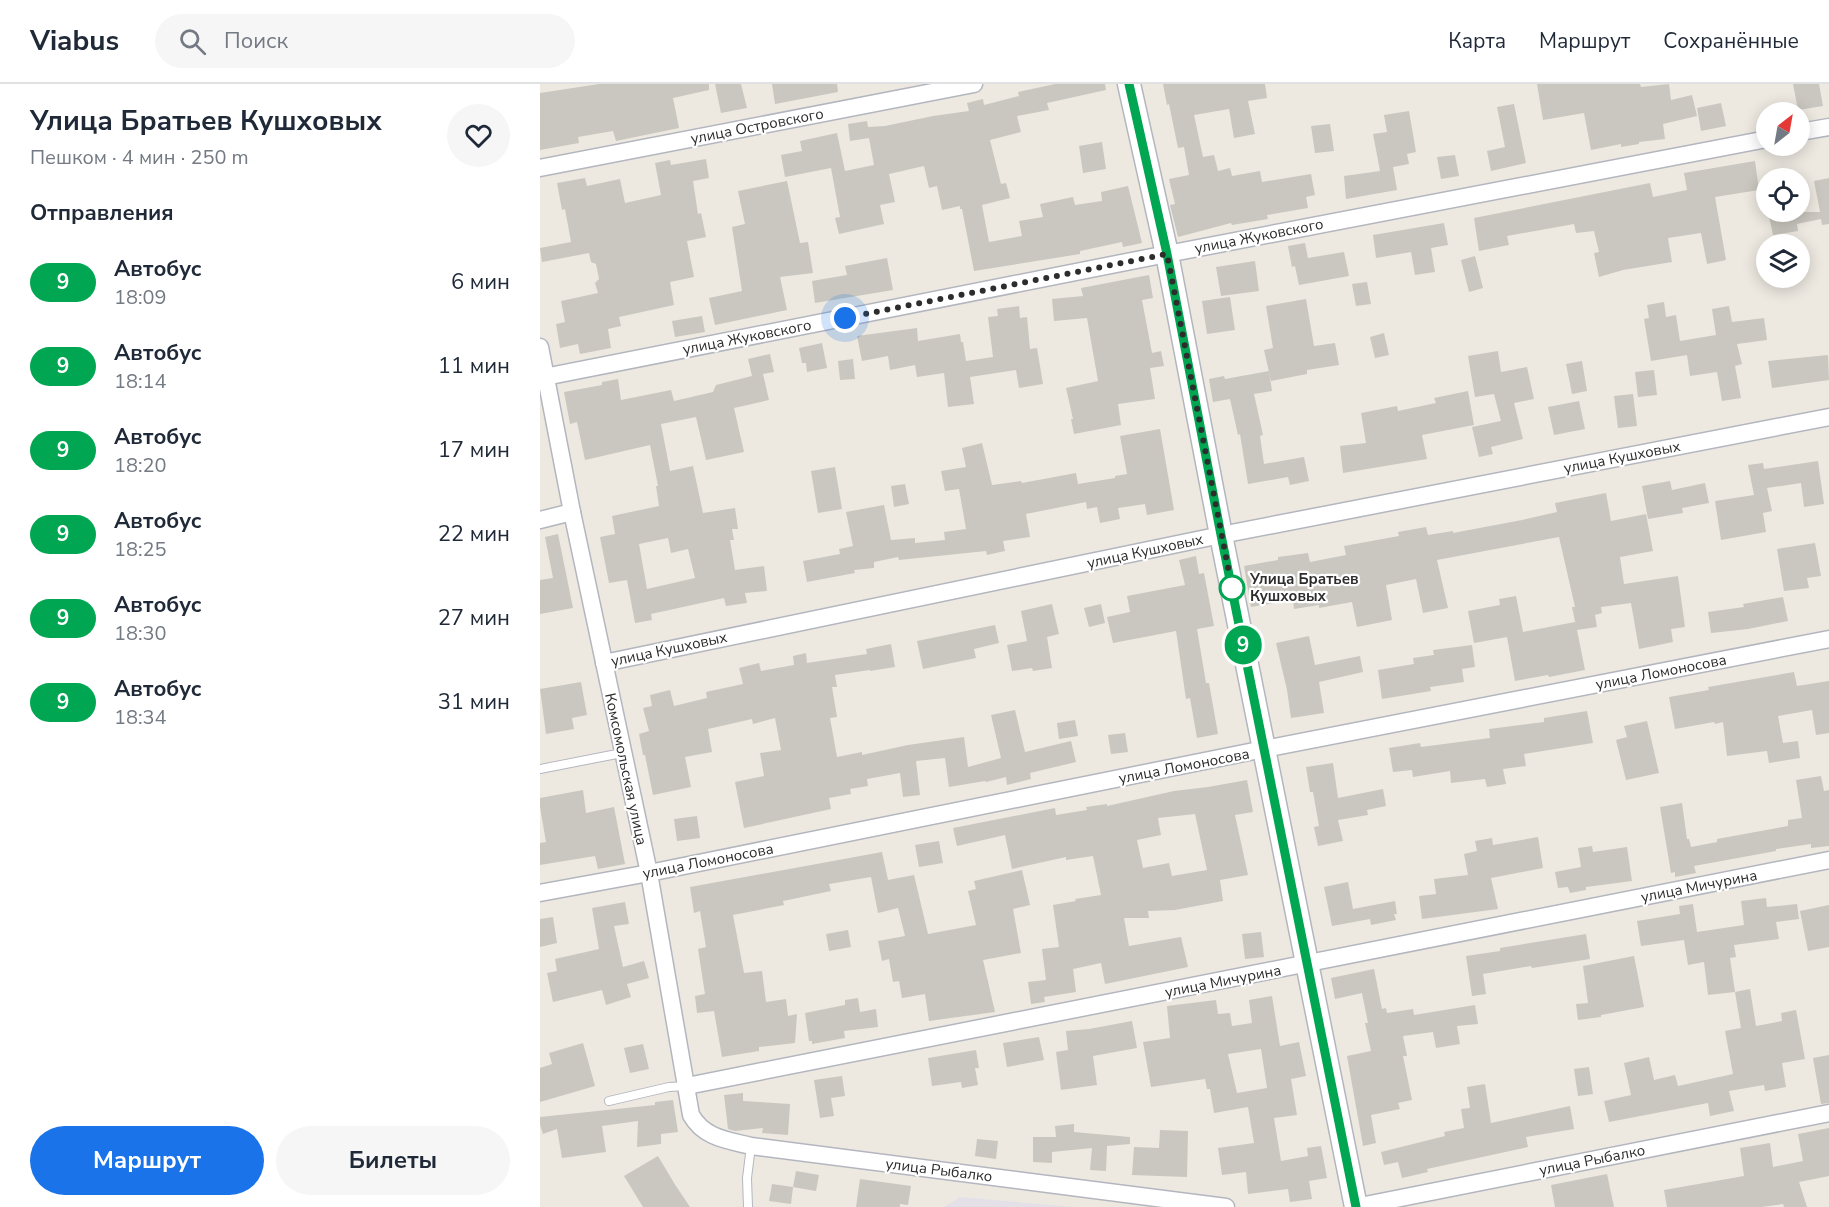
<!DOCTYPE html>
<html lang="ru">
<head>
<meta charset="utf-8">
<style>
	:root { --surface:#fff; --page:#f6f6f7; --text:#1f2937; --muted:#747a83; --line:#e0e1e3; --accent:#1a73e8 }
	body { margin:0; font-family:"Nunito Sans",sans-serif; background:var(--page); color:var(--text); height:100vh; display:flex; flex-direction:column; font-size:22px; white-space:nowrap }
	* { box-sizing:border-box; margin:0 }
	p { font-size:20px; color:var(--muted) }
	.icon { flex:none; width:33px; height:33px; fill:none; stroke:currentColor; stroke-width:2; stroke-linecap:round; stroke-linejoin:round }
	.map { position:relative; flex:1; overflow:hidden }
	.sheet { display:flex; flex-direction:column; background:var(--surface); width:540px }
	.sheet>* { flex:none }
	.badge { padding:0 12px; border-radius:20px; font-size:21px; line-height:39px }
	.needle { width:39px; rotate:31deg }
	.controls { position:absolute; left:1216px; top:18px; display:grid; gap:12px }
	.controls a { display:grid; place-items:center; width:54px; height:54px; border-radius:50%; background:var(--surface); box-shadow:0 3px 15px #0003; font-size:30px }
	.you { position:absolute; width:30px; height:30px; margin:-15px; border:4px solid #fff; border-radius:50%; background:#1a73e8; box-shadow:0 0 0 9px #1a73e833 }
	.map>.badge { position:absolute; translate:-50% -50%; box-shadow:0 0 0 3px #fff }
	h2 { padding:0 30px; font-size:22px; line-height:54px }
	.round { display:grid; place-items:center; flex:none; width:63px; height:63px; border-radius:32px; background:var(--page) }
	.summary { display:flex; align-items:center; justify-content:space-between; height:102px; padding:0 30px }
	h1 { font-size:28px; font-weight:700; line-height:45px }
	.button { display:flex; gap:12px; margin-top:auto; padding:12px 30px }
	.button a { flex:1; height:69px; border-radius:36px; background:var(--accent); color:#fff; font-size:24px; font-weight:700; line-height:69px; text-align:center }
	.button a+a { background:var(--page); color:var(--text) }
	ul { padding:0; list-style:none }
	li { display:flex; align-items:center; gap:18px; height:84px; padding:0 30px }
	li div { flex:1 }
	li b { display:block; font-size:22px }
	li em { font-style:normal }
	li .badge { min-width:66px; font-weight:700; text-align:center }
	header { display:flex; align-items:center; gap:36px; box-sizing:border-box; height:84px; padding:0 30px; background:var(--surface); border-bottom:2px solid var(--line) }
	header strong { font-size:28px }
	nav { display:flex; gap:33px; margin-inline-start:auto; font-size:21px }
	.search { width:420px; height:54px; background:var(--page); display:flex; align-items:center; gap:15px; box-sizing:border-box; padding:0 21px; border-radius:33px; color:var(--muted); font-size:22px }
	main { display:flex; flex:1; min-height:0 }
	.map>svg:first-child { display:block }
	.industrial { fill:#e3e1e7 }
	.building { fill:#c9c7bf; fill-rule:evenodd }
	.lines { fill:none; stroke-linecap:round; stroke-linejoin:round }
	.lane-casing { stroke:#b4b6bf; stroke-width:10 }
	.street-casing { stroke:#b4b6bf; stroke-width:19 }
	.secondary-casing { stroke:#b4b6bf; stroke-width:25 }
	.lane { stroke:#fff; stroke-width:8 }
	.street { stroke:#fff; stroke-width:16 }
	.secondary { stroke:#fff; stroke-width:22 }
	.line-casing { stroke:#fff; stroke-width:14 }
	.line { stroke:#00a651; stroke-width:9 }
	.walk { stroke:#2d2d2d; stroke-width:6; stroke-dasharray:0 10.8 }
	.stop-dot { fill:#fff; stroke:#00a651; stroke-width:3 }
	.labels { text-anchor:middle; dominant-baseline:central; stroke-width:4.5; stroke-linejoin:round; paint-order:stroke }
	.street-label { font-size:15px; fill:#2d2d2d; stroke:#fff }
	.stop-label { font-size:15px; font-weight:bold; fill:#2d2d2d; stroke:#fff; text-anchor:start }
</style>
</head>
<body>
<header>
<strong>Viabus</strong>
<div class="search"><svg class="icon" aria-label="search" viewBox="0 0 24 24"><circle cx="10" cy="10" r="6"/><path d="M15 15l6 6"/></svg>Поиск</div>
<nav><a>Карта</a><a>Маршрут</a><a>Сохранённые</a></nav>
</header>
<main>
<section class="sheet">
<div class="summary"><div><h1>Улица Братьев Кушховых</h1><p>Пешком · 4 мин · 250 m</p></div><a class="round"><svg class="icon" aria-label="heart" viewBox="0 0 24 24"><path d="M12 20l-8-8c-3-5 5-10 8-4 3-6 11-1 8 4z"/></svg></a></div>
<h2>Отправления</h2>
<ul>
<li><span class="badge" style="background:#00a651;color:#fff">9</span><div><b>Автобус</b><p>18:09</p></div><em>6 мин</em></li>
<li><span class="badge" style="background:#00a651;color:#fff">9</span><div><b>Автобус</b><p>18:14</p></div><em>11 мин</em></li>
<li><span class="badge" style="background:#00a651;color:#fff">9</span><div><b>Автобус</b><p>18:20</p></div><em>17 мин</em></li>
<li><span class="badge" style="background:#00a651;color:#fff">9</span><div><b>Автобус</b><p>18:25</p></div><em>22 мин</em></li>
<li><span class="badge" style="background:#00a651;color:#fff">9</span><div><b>Автобус</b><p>18:30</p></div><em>27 мин</em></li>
<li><span class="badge" style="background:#00a651;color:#fff">9</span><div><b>Автобус</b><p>18:34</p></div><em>31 мин</em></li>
</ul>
<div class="button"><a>Маршрут</a><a>Билеты</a></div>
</section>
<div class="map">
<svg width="1289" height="1123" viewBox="0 0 1289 1123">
	<rect width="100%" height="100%" fill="#ede9e1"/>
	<path class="industrial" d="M420,1113L534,1123H404Z"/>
	<g class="building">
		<path d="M59,0H169V6L133,14L139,44L76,57L73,47L38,53L39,59L0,66V9Z"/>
		<path d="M175,0H201L207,24L181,29Z"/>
		<path d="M232,0H297L298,8L235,20Z"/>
		<path d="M515,0H565L566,6L507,19L509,26L477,32L481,48L450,56L461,100L466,99L470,114L442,121L449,158L482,152L479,137L503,133L500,120L533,113L535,121L562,117L561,108L588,102L602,159L583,163L582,158L540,167V170L434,187L422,125H420V122L402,126L397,102L389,104L384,82L349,90L355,118L340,121L344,140L299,150L295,134L300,133L291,84L245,93L241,71L262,67L260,57L297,49L305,87L334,81L329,54L310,57L308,40L327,37L328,43L345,42L393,32L429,27L427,19L443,15L444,21L479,12L478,8Z"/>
		<path d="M623,0H725L727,14L708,17L715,50L694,54L689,25L654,31L663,73L674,71L678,87L690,84L692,92L720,87L722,98L771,90L775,111L766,113L768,124L727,131L728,135L692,141L691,139L638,153L630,121L635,120L629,95L649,91L644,63L638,64L629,20L627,21Z"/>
		<path d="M997,0H1100L1101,3L1129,0L1131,16L1152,11L1157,32L1123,40L1125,55L1099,58V60L1081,63V60L1051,66L1044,29L1003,36Z"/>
		<path d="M1253,0H1279L1283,22L1258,26Z"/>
		<path d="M1181,19L1186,42L1161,47L1157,24Z"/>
		<path d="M974,20L986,79L951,87L947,67L965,63L957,23Z"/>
		<path d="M869,27L876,68L867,70L869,80L853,83L857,106L806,115L804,92L840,87L833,50L847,48L844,31Z"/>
		<path d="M790,40L794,67L775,69L771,42Z"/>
		<path d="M562,58L566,85L543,89L539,62Z"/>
		<path d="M915,71L919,92L901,95L897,73Z"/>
		<path d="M166,75L169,94L153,97L158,130L161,129L166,153L147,157L154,193L130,198L134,221L79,233L81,242L68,245L71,264L40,270L38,260L20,264L16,240L25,238L21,217L58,209L55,199L59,195L56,180L51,178L49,169L2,178L0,164L31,158L25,125L22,126L17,99L45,94L47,102L80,95L85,119L121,111L115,79L130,76L131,81Z"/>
		<path d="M1215,77L1219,106L1175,113L1186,176L1167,180L1161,149L1128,154L1132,178L1083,186L1059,193L1054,169L1059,168L1054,147L1036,149L1034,140L967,152L969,161L939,167L934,134L1110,99L1113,113L1147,106L1144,89Z"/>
		<path d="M1289,94V140L1282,141L1281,135L1257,140L1258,147L1233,151L1228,128H1280L1274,97Z"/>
		<path d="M247,97L260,159L268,158L273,189L240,193L247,226L175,241L169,214L202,207L192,143L205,140L198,107Z"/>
		<path d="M904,139L908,161L891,164L895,188L875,191L871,168L836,174L833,151Z"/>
		<path d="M765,159L768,174L804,168L809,192L759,201L755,182L752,183L748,162Z"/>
		<path d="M935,172L943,204L929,208L921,176Z"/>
		<path d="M347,174L353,206L275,219L272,197L307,191L305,182Z"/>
		<path d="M715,177L719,207L681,212L676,183Z"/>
		<path d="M609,191L613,214L602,216L612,269L621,267L624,282L610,284L615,315L578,320L581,341L534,350L531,335H533L526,304L558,297L547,234L514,237L512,215L543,212L541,204Z"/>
		<path d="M827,198L831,220L816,222L812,200Z"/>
		<path d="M690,213L695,246L667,250L662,217Z"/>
		<path d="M766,215L774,262L795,259L799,281L767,286V290L731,297L724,266L733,264L726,222Z"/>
		<path d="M1124,218L1126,233L1136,231L1140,257L1176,251L1172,225L1189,222L1192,238L1224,234L1227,256L1197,260L1202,280L1195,282L1201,314L1182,317L1177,288L1150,292L1147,271L1111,277L1104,235L1109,234L1107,221Z"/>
		<path d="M479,222L480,234L487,233L490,265L497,264L503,300L479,304L476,286L430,293L434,320L408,323L404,289L377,293L375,281L350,286L348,272L322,277L317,252L377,244L378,257L420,250L421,258H423L426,277L453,273L448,233L458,232L457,225Z"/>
		<path d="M162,232L165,248L135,253L132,237Z"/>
		<path d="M844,249L849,271L835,274L830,253Z"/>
		<path d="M282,259L287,284L267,288L266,279H262L259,264Z"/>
		<path d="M958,267L961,288L987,283L994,315L974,319L983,355L951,363L953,370L939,373L932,343L961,337L954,310L935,313L928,272Z"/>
		<path d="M230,270L234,288L223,290L229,316L194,324L204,368L166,376L156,333L121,340L130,387L153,382L163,429L195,424L198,445H192L194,456H190L195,486L224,482L227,507L205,509L207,519L186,522L184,514L111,530L112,536L95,539L87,496L69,499L60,453L75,450L72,432L119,422L116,402H118L110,361L45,376L37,338L30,340L24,308L62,301V298L78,295L81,316L131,306L134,317L173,308L176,301L212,292L208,275ZM128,454L131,469L148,465L155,494L107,505L99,460Z"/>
		<path d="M1288,271L1289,296L1232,304L1228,277Z"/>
		<path d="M313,275L315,295L300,296L298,277Z"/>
		<path d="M1042,277L1047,307L1032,310L1026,280Z"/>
		<path d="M1114,286L1117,311L1098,313L1095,288Z"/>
		<path d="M729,287L732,307L714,310L723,351L720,352L724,380L764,373L769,397L750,401L748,393L708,400L700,350L698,351L690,315L673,318L669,295L684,292L685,295Z"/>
		<path d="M928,307L934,341L882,351L887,375L803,389L800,362L826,359L821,329L857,322L858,327L896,319L894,314Z"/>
		<path d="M1093,310L1097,342L1078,344L1074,312Z"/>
		<path d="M1039,317L1045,345L1014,351L1008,323Z"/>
		<path d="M620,345L634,426L607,431L605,420L578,424L580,435L560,439L557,423L547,425L546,418L486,430L490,453L463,457L465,467L447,471L446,467L359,476L358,473L334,478V484L314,486L315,489L267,498L263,477L300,470L299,465L313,462L306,428L344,421L351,456L375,454V459L405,456L404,448L426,445L419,405L405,407L401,387L426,383L422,364L442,359L452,401L481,397L482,399L536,389L538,400L575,394V392L587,390L580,352Z"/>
		<path d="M1278,377L1284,420L1264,423L1261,399L1227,404L1232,427L1223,429L1226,448L1181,456L1175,417L1214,411L1208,381L1223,379L1224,385Z"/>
		<path d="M295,383L302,425L278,429L271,387Z"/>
		<path d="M1130,397L1132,406L1165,399L1169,419L1142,424L1143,429L1108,435L1102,402Z"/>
		<path d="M365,400L369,420L354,423L351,402Z"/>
		<path d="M1066,409L1071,437L1106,430L1113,467L1080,473L1084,500L1138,492L1145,543L1131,545L1133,558L1099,565L1091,519L1061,523L1062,529L1055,531L1057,543L1037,546L1045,586L1009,593L1008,591L975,597L967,553L934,559L928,527L960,521L959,515L976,512L983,548L1035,538L1036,542L1032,523H1035L1019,453L897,476L908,524L883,529L876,495L846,501L852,536L817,543L812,518L779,524V521L754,525L753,516L711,523L704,482L738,476V473L768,469L770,478L806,471L804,462L859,452L858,448L886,443L888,451L913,447V449L982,436L1017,428L1015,419Z"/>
		<path d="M18,450L33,524L0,530V496L13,494L5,453Z"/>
		<path d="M1275,459L1281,492L1267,494L1269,504L1244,507L1237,465Z"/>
		<path d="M656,472L659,490L664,489L674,542L657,545L666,599H669L678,650L657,654L650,614L646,615L636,547L573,559L567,533L590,528L587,512L645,501L639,476Z"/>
		<path d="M1243,513L1248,537L1208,545L1171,549L1168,528L1204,523L1203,520Z"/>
		<path d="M512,520L519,550L507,553L512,584L493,587L492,584L472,587L467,561L487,557L481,527Z"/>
		<path d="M561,520L565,539L549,543L544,524Z"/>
		<path d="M455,541L459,559L434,565L436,574L383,585L377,557Z"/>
		<path d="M769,552L775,581L820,572L823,588L779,598L784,629L751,634L747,606L736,559Z"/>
		<path d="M351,560L355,583L330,587V586L295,591L297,603H292L297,633L290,634L297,673L322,668V671L368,661L424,653L428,683L461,674L451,631L475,626L485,668L531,657L536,678L490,689L491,695L467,701L466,693L446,698L445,697L409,703L405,674L376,677L380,711L363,713L360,689L327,695L328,702L310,705L311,710L289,714L291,725L204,744L195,698L224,692L220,669L241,666L235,634L213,640L212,635L168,645L172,668L145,673L151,703L113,711L105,671H103L99,650L109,647L103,624L112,622L110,611L130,606L134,622L167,614L166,608L203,600L199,584L219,579L221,587L254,581L253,572L266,569L267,579L327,570L326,565Z"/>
		<path d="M932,561L935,583L922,585L924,598L890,603L891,607L842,615L838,586L874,580L873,574L894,571L893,566Z"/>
		<path d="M1254,588L1257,602L1289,597V649L1276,651L1272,626L1238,632L1243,659L1258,657L1260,674L1229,679L1227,667L1187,672L1183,638L1175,640L1174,638L1135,645L1129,613L1169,606L1168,603Z"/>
		<path d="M41,598L47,631L32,634L34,645L6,650L0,605Z"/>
		<path d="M1047,627L1053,659L984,670L986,682L963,685L966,700L947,703L945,695L911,699L910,687L873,693L872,686L853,688L849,664L880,659L881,663L950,654L949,645L1004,638V634Z"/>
		<path d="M535,636L538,652L519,655L517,639Z"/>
		<path d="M1107,637L1119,689L1086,696L1076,656L1087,653L1084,642Z"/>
		<path d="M585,649L588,668L571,670L568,651Z"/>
		<path d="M793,679L798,714L843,705L846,722L827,726L828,731L798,736L803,757L778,762L774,743L779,742L773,708H770L766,683Z"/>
		<path d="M1281,692L1284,707L1289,706V762L1271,764V760L1236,765V767L1154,782L1156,789L1135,793V788L1131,789L1120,723L1142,719L1147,755H1149L1151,763L1177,758V755L1248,742V736L1262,734L1256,696Z"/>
		<path d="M707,696L713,728L695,731L708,791L680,796L683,817L635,826L608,827L609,834H584L589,862L641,853L648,883L565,900L561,879L533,885L536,908L504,913L505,918L491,920L488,898L506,896L502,865L519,863L513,821L536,817L535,815L561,811L553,772L526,776V773L472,785L465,751L417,762L413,744L515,724L516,731L547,726L546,723L567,720V722L634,707L668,703ZM655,730L667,786L632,792L629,779L603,784L597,756L621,751L618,734Z"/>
		<path d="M43,706L46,729L74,723L85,780L58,785L55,772L0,781V759L6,758L0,723V714Z"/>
		<path d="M157,732L160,754L137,757L134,735Z"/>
		<path d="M998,753L1003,784L951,794L958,825L882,835L879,812L896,810L894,795L928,791L924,770L937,767L935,757L952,754L953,761Z"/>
		<path d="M399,757L403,779L379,783L375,761Z"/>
		<path d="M1052,762L1053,768L1087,763L1092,797L1046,803V806L1030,809L1028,803L1018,804L1015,788L1041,783L1038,764Z"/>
		<path d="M342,768L348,796L374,791L388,850L436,841L428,807L436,805L434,797L482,786L490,821L473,825L481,869L443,876L455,928L389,937L385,910L362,914L359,897L353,898L349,875L342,877L338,857L365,852L358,824L338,829L331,793L289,800L291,807L243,817L244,821L193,831L204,889L222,887L226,918L246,915L248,932L257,930L255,959L219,963V967L182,973L174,927L157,929L155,912L165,910L158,865L166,863L160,827L154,829L150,803Z"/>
		<path d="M808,798L813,825L855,817L857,830H854L856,836L831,841L830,835L792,842L784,803Z"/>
		<path d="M1226,814L1227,823L1257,820L1259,835L1236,838L1239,855L1194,861L1196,873L1190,874L1195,908L1168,911L1164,878L1148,881L1144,856L1101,862L1097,837L1140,830L1139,822L1153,820L1157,848L1204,841L1201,817Z"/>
		<path d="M85,818L89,840L74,842L83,883L104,877L109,894L87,900L91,913L66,921L62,906L13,918L7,889L17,887L15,875L59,865L52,824Z"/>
		<path d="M1289,821V863L1268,867L1260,827Z"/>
		<path d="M13,833L17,859L0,863V835Z"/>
		<path d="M308,846L311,863L289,867L286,850Z"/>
		<path d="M721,848L724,873L705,875L702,850Z"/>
		<path d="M1046,850L1050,875L992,884L991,882L943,890L946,910L932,912L926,872L960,867V864Z"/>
		<path d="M1094,872L1104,923L1061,931V933L1038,936L1036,920L1048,919L1043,882Z"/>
		<path d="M834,885L842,925L846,924L847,929L873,925L874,931L935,921L938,940L917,942L920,960L896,964L893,948L863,952L867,972H863L872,1016L858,1019L860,1025L831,1031L836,1059L823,1062L807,972L831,967L825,939H828L822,909L795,915L791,894Z"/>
		<path d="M1210,905L1216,942L1242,937L1241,929L1256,926L1265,975L1242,979L1246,1003L1225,1007L1224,1001L1189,1007L1194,1027L1170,1032L1168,1019L1069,1038L1064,1017L1091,1011L1084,979L1109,973L1114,996L1135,991L1138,1002L1193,990L1185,947L1201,944L1195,908Z"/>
		<path d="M732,912L740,962L759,958L766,992L751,995L757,1031L734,1034L741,1077L768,1072L767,1064L781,1062L787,1094L769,1097L772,1115L750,1118L748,1105L708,1110L706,1088L682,1091L678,1064L714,1059L708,1023L674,1029L670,1005H667L665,995L611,1003L603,958L630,954L627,922L676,916L678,930L690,929L692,942L712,939L709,916ZM721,965L727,1004L697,1009L688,970Z"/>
		<path d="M318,914L320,928L336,925L338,943L304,947L305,954L272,960V957H269L265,929L305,921V916Z"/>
		<path d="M592,937L597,964L553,972L557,1001L521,1006L516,968L528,966L526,947L549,945Z"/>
		<path d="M499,953L504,976L467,983L463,959Z"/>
		<path d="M43,959L55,1002L0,1018V984L12,980L9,969Z"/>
		<path d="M103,960L109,985L90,989L84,964Z"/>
		<path d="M436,966L439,984H435L438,1001L422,1004L421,998L392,1002L388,974Z"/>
		<path d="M1289,971V1019L1281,1020L1273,974Z"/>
		<path d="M1049,983L1053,1010L1038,1012L1034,985Z"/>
		<path d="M302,992L305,1012L291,1014L294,1032L280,1034L274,996Z"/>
		<path d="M945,1000L951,1039L1030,1022L1034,1045L986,1053L988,1063L887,1085L888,1088L862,1094L858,1078L844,1081L841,1068L905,1052L904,1048L924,1044L921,1025L930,1024L927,1003Z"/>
		<path d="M203,1009V1017L250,1020L248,1051L222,1049L223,1044L195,1047L188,1045L184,1011Z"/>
		<path d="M133,1016L138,1048L121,1050V1060L97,1063L98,1037L62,1042L66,1068L22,1074L17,1045L3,1050L0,1041V1033L115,1021V1018Z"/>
		<path d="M534,1040V1048L590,1053V1060L567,1062L566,1087L550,1086L552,1064L512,1068V1079L493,1078V1053H516L515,1042Z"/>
		<path d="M1289,1044V1092L1259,1098L1267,1123H1244L1243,1120L1222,1123H1127L1124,1106L1204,1092L1200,1064L1230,1059L1233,1083L1263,1077L1258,1050Z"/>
		<path d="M620,1046L648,1047L647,1093L592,1091L594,1063L619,1064Z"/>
		<path d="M437,1055L458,1057L456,1075L435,1072Z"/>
		<path d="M118,1072L134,1099L150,1123H103L84,1092Z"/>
		<path d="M256,1087L279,1091L276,1107L253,1103Z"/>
		<path d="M1067,1090L1074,1123H1015L1011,1101Z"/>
		<path d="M320,1095L371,1102L368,1121L360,1120V1123H316Z"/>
		<path d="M232,1100L253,1103L251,1120L229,1117Z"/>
	</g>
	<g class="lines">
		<defs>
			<g id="lane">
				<path d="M0,685L82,669"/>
				<path d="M69,1017L129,1003L147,1002"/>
				<path d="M208,1123L207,1094L211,1062"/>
			</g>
			<g id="street">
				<path d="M1260,48L1289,43"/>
				<path d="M0,84L434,0"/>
				<path d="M0,263L32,428L109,789L151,1031C164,1054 187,1056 211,1062L686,1123"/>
				<path d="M0,294L627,170L1227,55"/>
				<path d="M0,436L32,428"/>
				<path d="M64,579L681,451L1289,333"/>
				<path d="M0,809L109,789L724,665L1289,555"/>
				<path d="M147,1002L1289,776"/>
				<path d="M815,1123L1289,1029"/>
			</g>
			<path id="secondary" d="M589,0L627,170L681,451L816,1123"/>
		</defs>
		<use href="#lane" class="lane-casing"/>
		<use href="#street" class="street-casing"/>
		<use href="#secondary" class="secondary-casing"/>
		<use href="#lane" class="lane"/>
		<use href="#street" class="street"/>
		<use href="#secondary" class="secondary"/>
	</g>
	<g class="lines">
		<defs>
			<path id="line" d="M589,0L627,170L681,451L816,1123"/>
		</defs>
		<use href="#line" class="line-casing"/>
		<use href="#line" class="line"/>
		<path class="walk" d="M305,234L627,170L692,504"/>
	</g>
	<circle class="stop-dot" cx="692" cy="504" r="12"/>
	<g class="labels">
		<g class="street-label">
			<text transform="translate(217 42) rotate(-11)">улица Островского</text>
			<text transform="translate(719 152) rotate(-11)">улица Жуковского</text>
			<text transform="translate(207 253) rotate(-11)">улица Жуковского</text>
			<text transform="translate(1082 373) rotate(-11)">улица Кушховых</text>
			<text transform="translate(605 467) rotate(-12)">улица Кушховых</text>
			<text transform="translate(129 565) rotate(-12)">улица Кушховых</text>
			<text transform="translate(1121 588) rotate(-11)">улица Ломоносова</text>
			<text transform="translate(644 682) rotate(-11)">улица Ломоносова</text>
			<text transform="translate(86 685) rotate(78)">Комсомольская улица</text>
			<text transform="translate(168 777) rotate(-11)">улица Ломоносова</text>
			<text transform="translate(1159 802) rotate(-11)">улица Мичурина</text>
			<text transform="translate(683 897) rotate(-11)">улица Мичурина</text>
			<text transform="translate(1052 1076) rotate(-11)">улица Рыбалко</text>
			<text transform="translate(399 1086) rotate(7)">улица Рыбалко</text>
		</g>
		<g class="stop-label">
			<text x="710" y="495">Улица Братьев<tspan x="710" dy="17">Кушховых</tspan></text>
		</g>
	</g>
</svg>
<div class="controls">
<a><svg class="needle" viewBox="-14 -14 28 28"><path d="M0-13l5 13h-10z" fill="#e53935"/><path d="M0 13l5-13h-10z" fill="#747a83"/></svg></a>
<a><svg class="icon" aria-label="locate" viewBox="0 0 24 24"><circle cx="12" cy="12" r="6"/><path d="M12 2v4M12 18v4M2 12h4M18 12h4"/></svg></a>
<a><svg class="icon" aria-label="layers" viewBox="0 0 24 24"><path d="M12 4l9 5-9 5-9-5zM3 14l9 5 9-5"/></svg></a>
</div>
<div class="you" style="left:305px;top:234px"></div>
<b class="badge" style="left:703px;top:561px;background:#00a651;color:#fff">9</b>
</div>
</main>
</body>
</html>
